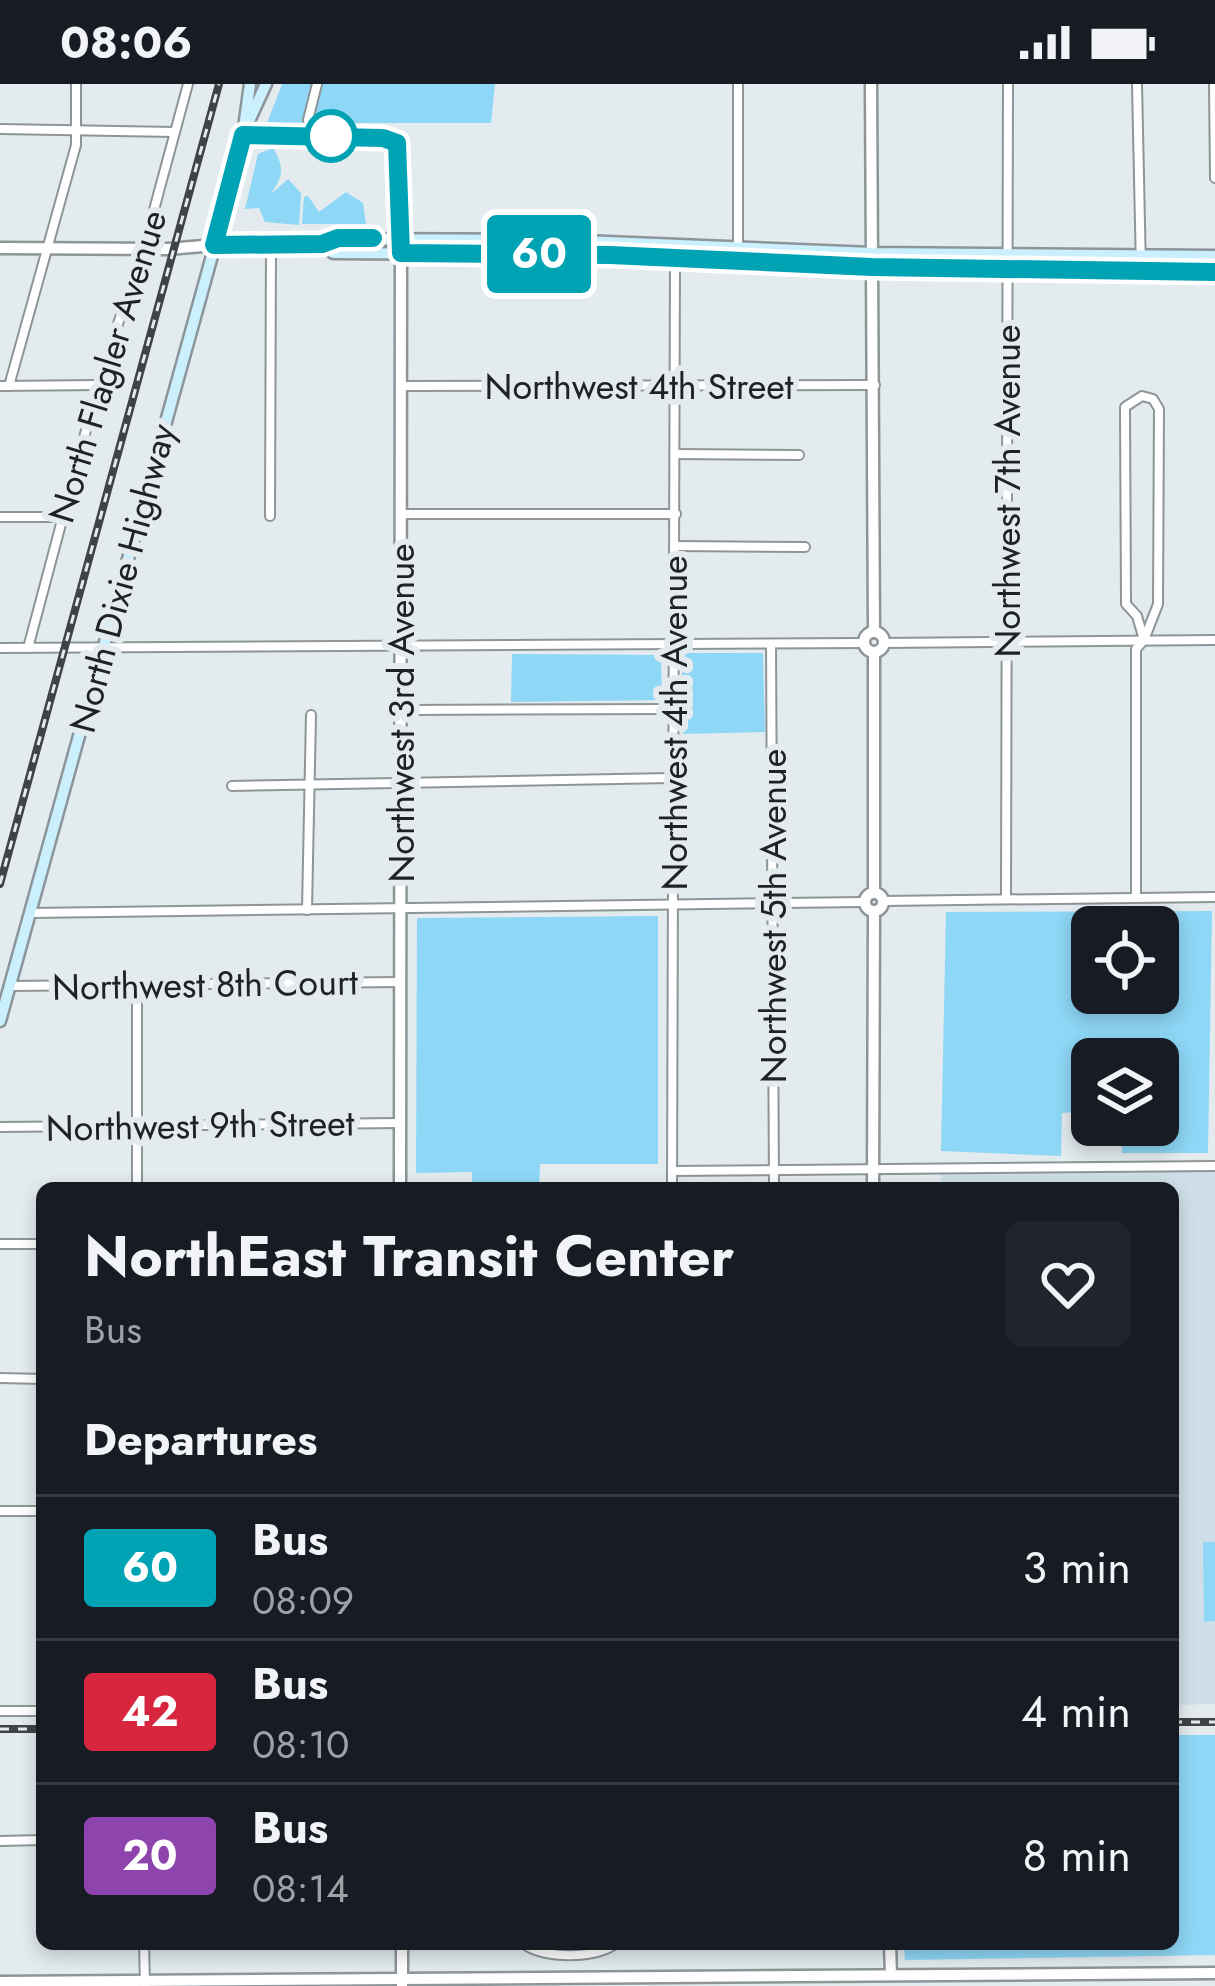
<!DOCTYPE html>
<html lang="en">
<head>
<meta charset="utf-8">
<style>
	:root { --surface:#171b24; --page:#20242c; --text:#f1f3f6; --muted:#9ea1a6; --line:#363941 }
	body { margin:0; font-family:Jost,sans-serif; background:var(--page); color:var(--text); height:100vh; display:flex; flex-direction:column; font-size:45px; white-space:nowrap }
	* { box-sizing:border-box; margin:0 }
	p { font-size:39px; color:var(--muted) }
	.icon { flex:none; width:66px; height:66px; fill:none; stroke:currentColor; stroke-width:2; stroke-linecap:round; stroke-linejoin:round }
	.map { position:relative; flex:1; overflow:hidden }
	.panel { position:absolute; left:36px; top:1098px; width:1143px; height:768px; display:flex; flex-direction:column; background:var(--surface); border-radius:18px; box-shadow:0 6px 18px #0003 }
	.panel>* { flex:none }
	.badge { padding:0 24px; border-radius:9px; font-size:42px; line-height:78px }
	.fabs { position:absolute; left:1071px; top:822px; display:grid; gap:24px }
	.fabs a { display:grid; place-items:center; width:108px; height:108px; border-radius:18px; background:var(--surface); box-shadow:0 6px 18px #0003; font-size:60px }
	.map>.badge { position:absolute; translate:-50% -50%; box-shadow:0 0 0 6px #fff }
	h2 { padding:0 48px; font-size:45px; line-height:108px }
	.round { display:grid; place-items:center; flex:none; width:126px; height:126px; border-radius:18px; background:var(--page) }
	.overview { display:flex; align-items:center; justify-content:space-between; height:204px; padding:0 48px }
	h1 { font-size:57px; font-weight:700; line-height:90px }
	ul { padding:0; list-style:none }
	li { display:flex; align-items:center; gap:36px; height:144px; padding:0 48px; border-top:3px solid var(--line) }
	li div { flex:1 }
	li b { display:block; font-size:45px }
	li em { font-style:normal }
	li .badge { min-width:132px; font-weight:700; text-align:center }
	.status { display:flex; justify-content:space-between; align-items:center; height:84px; padding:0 60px; background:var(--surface); direction:ltr }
	.status svg { height:33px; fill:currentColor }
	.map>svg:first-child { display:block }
	.built { fill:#cfdfe7 }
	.green { fill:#8ed7f6; fill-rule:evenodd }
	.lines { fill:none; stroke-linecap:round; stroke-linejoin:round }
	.minor-casing { stroke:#8d9599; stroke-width:12 }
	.tertiary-casing { stroke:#8d9599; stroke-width:15 }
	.secondary-casing { stroke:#8d9599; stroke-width:15 }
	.minor { stroke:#fff; stroke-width:8 }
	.tertiary { stroke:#fff; stroke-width:10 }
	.secondary { stroke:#caf0fe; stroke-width:10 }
	.rail-casing { stroke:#3f4345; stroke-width:8 }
	.rail { stroke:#e3ebef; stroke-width:3; stroke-dasharray:9; stroke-linecap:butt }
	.line-casing { stroke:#fff; stroke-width:27 }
	.line { stroke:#00a3b4; stroke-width:18 }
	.stop-dot { fill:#fff; stroke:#00a3b4; stroke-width:6 }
	.labels { text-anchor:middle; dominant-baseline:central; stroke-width:12; stroke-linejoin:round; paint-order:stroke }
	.street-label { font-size:36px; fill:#1f2223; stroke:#e3ebef }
</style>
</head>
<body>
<div class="status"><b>08:06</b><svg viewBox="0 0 49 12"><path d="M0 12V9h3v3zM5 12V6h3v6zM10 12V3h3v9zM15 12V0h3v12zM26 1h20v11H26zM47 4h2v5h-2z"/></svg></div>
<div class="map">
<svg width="1215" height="1902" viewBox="0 0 1215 1902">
	<rect width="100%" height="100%" fill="#e3ebef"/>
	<path class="built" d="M1215,1083V1620L1173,1621V1104H941V1088Z"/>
	<g class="green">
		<path d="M282,0H495L491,39H267Z"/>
		<path d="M273,64C285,84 283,93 270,111L288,95L301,109L299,141L265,138L259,124L245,125L258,70Z"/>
		<path d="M346,108L363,119L366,140H302L304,113L308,112L319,128Z"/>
		<path d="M682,569H763L765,648L683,650Z"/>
		<path d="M512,570L661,571L662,616L511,618Z"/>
		<path d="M1212,827L1208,1069H1122V1041H1158V975H1092V1027L1062,1029L1061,1072L941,1067L946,828ZM1092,843H1158V909H1092Z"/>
		<path d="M658,832V1080H540L539,1104H472V1088L416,1089L417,834Z"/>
		<path d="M1203,1458H1215V1537L1204,1538Z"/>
		<path d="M1173,1651H1215V1871L905,1876L904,1860H1173Z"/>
	</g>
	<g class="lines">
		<defs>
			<g id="minor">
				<path d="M1137,0L1141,186"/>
				<path d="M1214,0L1215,94"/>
				<path d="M308,36L317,0"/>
				<path d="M0,45L175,48"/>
				<path d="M738,166V0"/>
				<path d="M0,302L98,301"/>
				<path d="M9,302L76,61V0"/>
				<path d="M402,302L875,301"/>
				<path d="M675,370L799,371"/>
				<path d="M403,430H676"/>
				<path d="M270,432L271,160"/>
				<path d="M0,433H62"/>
				<path d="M675,462L805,463"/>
				<path d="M883,559L1215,556"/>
				<path d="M771,560L774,1104"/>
				<path d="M0,564L864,559"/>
				<path d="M28,564L98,301L148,148L188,0"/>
				<path d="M403,626L671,625"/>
				<path d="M232,702L671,694"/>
				<path d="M1136,813V565L1144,556L1158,520L1159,325L1153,315L1142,312L1125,323L1126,520L1137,532L1144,556"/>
				<path d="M1006,814L1008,0"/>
				<path d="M883,817L1215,813"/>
				<path d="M307,826L311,631"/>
				<path d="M30,829L864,818"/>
				<path d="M10,902L400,898"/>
				<path d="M137,902V1104"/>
				<path d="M0,1043L400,1039"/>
				<path d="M672,1087L1215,1082"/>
				<path d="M672,1104L675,174"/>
				<path d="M0,1160H42"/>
				<path d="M0,1294L42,1295"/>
				<path d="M0,1427H42"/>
				<path d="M0,1627H42"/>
				<path d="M0,1757L42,1756"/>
				<path d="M144,1860L145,1900"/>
				<path d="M524,1860C542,1875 597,1875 615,1860"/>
			</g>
			<g id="tertiary">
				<path d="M871,0L874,548"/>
				<path d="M0,164L168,165L215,161"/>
				<circle cx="874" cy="558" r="10"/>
				<circle cx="874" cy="818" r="9"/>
				<path d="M874,809V568"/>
				<path d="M400,1104L401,154"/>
				<path d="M873,1104L874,828"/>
				<path d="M890,1860L891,1891"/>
				<path d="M0,1898L1215,1889"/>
				<path d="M402,1902V1860"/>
			</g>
			<g id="secondary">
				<path d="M249,37L266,0"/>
				<path d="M322,160L333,169L610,171L872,183L1215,188"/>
				<path d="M215,161L322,160L338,155L559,156L872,169L1215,172"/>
				<path d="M0,937L215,161L243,51L250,0"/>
			</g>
		</defs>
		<use href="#minor" class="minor-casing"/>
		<use href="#tertiary" class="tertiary-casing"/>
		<use href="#secondary" class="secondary-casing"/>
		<use href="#minor" class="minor"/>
		<use href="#tertiary" class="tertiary"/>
		<use href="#secondary" class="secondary"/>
		<defs>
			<g id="rail">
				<path d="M0,800L219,0"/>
				<path d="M1173,1638H1215"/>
				<path d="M0,1645H42"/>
			</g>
		</defs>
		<use href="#rail" class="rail-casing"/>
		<use href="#rail" class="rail"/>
	</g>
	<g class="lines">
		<defs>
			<path id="line" d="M373,154H338L322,160L214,161L243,51L383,54L397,59L401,169L610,171L872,183L1215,188"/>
		</defs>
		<use href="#line" class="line-casing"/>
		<use href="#line" class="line"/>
	</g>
	<circle class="stop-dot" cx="331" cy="52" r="24"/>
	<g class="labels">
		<g class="street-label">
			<text transform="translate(107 282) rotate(-73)">North Flagler Avenue</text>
			<text x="639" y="302">Northwest 4th Street</text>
			<text transform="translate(1007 407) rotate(-90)">Northwest 7th Avenue</text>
			<text transform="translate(122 494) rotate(-75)">North Dixie Highway</text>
			<text transform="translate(401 629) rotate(-90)">Northwest 3rd Avenue</text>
			<text transform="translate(674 639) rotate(-90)">Northwest 4th Avenue</text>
			<text transform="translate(773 832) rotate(-90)">Northwest 5th Avenue</text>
			<text transform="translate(205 900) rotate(-1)">Northwest 8th Court</text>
			<text transform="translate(200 1041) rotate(-1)">Northwest 9th Street</text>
		</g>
	</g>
</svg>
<div class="fabs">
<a><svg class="icon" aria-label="locate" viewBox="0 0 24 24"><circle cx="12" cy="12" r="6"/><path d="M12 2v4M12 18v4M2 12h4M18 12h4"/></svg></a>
<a><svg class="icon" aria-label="layers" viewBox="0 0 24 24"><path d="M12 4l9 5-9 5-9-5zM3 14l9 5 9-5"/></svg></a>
</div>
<b class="badge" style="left:539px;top:170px;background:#00a3b4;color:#fff">60</b>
<section class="panel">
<div class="overview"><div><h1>NorthEast Transit Center</h1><p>Bus</p></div><a class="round"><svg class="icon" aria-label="heart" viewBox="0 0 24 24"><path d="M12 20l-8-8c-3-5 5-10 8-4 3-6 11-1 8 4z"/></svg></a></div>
<h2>Departures</h2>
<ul>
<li><span class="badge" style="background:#00a3b4;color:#fff">60</span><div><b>Bus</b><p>08:09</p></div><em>3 min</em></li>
<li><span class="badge" style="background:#d7263d;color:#fff">42</span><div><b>Bus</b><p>08:10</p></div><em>4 min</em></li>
<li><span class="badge" style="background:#8e44ad;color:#fff">20</span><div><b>Bus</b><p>08:14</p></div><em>8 min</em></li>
</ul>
</section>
</div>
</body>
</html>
